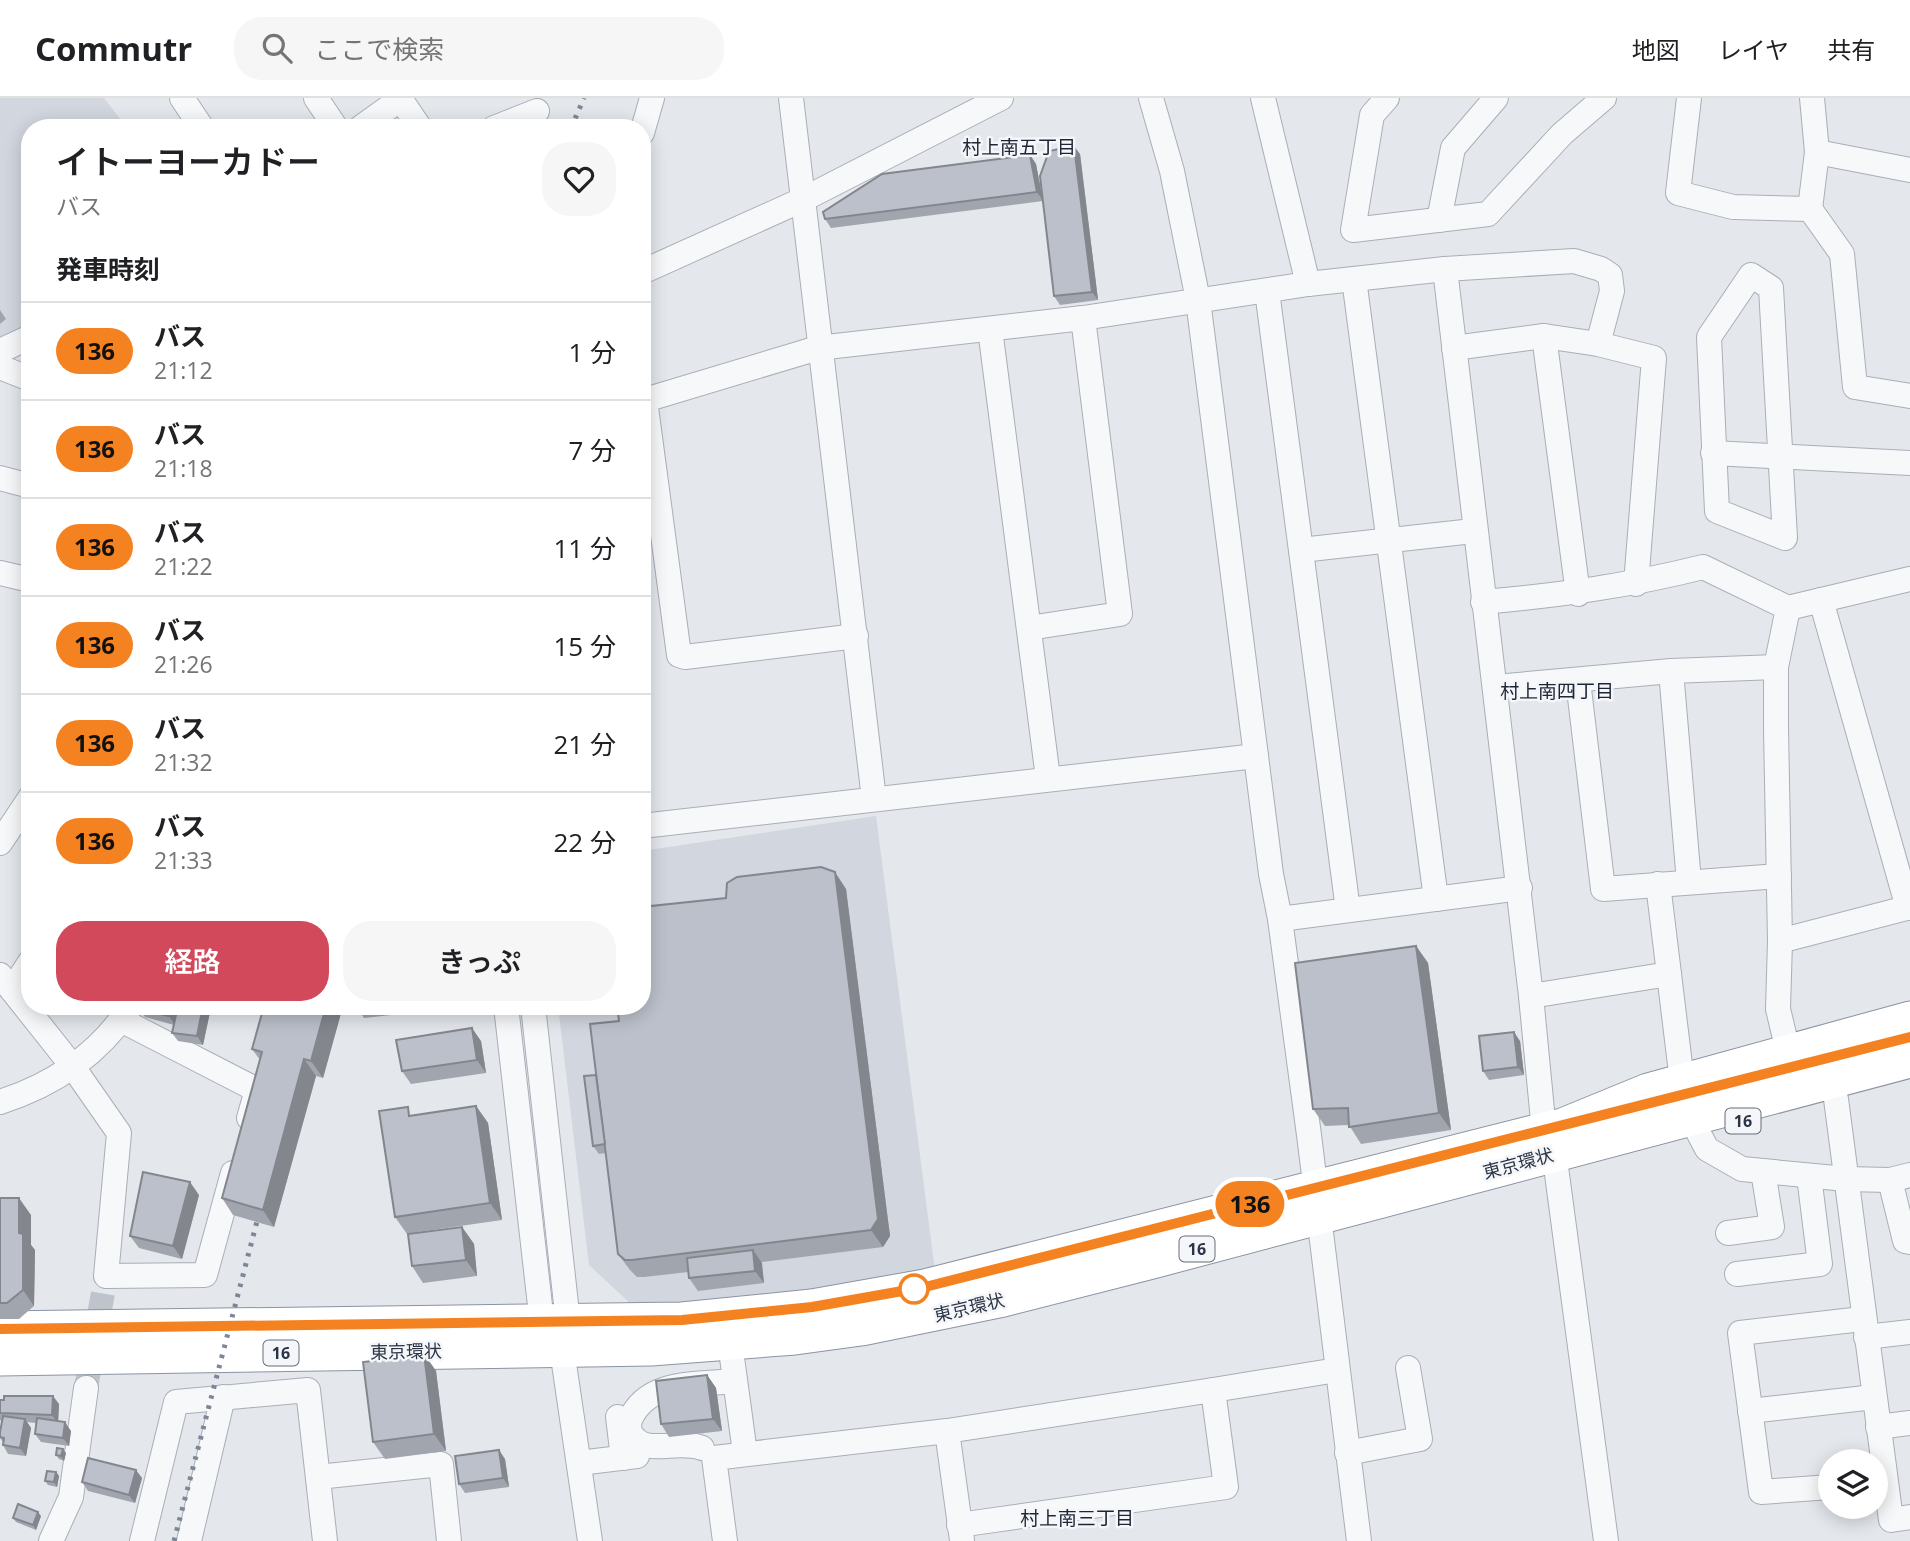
<!DOCTYPE html>
<html lang="ja">
<head>
<meta charset="utf-8">
<style>
	:root { --surface:#fff; --page:#f6f6f6; --text:#202124; --muted:#757577; --line:#e0e0e0; --accent:#d1495b }
	body { margin:0; font-family:"Open Sans","Noto Sans JP",sans-serif; background:var(--page); color:var(--text); height:100vh; display:flex; flex-direction:column; font-size:26px; white-space:nowrap }
	* { box-sizing:border-box; margin:0 }
	p { font-size:23px; color:var(--muted) }
	.icon { flex:none; width:38px; height:38px; fill:none; stroke:currentColor; stroke-width:2; stroke-linecap:round; stroke-linejoin:round }
	.map { position:relative; flex:1; overflow:hidden }
	.details { position:absolute; left:21px; top:21px; width:630px; height:896px; display:flex; flex-direction:column; background:var(--surface); border-radius:28px; box-shadow:0 4px 18px #0003 }
	.details>* { flex:none }
	.badge { padding:0 14px; border-radius:23px; font-size:24px; line-height:46px }
	.controls { position:absolute; left:1818px; top:1351px; display:grid; gap:14px }
	.controls a { display:grid; place-items:center; width:70px; height:70px; border-radius:50%; background:var(--surface); box-shadow:0 4px 18px #0003; font-size:35px }
	.map>.badge { position:absolute; translate:-50% -50%; box-shadow:0 0 0 4px #fff }
	h2 { padding:0 35px; font-size:26px; line-height:63px }
	.round { display:grid; place-items:center; flex:none; width:74px; height:74px; border-radius:28px; background:var(--page) }
	.head { display:flex; align-items:center; justify-content:space-between; height:119px; padding:0 35px }
	h1 { font-size:33px; font-weight:600; line-height:52px }
	.action { display:flex; gap:14px; margin-top:auto; padding:14px 35px }
	.action a { flex:1; height:80px; border-radius:28px; background:var(--accent); color:#fff; font-size:28px; font-weight:600; line-height:80px; text-align:center }
	.action a+a { background:var(--page); color:var(--text) }
	ul { padding:0; list-style:none }
	li { display:flex; align-items:center; gap:21px; height:98px; padding:0 35px; border-top:2px solid var(--line) }
	li div { flex:1 }
	li b { display:block; font-size:26px }
	li em { font-style:normal }
	li .badge { min-width:77px; font-weight:700; text-align:center }
	header { display:flex; align-items:center; gap:42px; box-sizing:border-box; height:98px; padding:0 35px; background:var(--surface); border-bottom:2px solid var(--line) }
	header strong { font-size:33px }
	nav { display:flex; gap:38px; margin-inline-start:auto; font-size:24px }
	.search { width:490px; height:63px; background:var(--page); display:flex; align-items:center; gap:18px; box-sizing:border-box; padding:0 24px; border-radius:28px; color:var(--muted); font-size:26px }
	.map>svg:first-child { display:block }
	.built { fill:#d2d6de }
	.lines { fill:none; stroke-linecap:round; stroke-linejoin:round }
	.minor-tunnel { stroke:#bfc3cb; stroke-width:24; stroke-dasharray:24 12; stroke-linecap:butt }
	.minor-casing { stroke:#a9aeb7; stroke-width:26 }
	.highway-casing { stroke:#8b94a3; stroke-width:37 }
	.minor { stroke:#f7f8fa; stroke-width:24 }
	.highway { stroke:#fff; stroke-width:35 }
	.rail { stroke:#7d8696; stroke-width:5; stroke-dasharray:3.5 7; stroke-linecap:butt }
	.wall { fill:#a1a5ae }
	.shaded-wall { fill:#83868d }
	.building { fill:#bbc0ca; stroke:#83868d; stroke-width:2 }
	.line-casing { stroke:#fff; stroke-width:16 }
	.line { stroke:#f58220; stroke-width:10 }
	.stop-dot { fill:#fff; stroke:#f58220; stroke-width:3.5 }
	.labels { text-anchor:middle; dominant-baseline:central; stroke-width:5; stroke-linejoin:round; paint-order:stroke }
	.shield { fill:#f4f6f9; stroke:#676e7b; stroke-width:2 }
	.shield-label { font-size:16px; font-weight:bold; fill:#2b3445 }
	.street-label { font-size:18px; fill:#2b3445; stroke:#f4f6f9 }
	.neighbourhood-label { font-size:19px; fill:#1d2536; stroke:#f4f6f9 }
</style>
</head>
<body>
<header>
<strong>Commutr</strong>
<div class="search"><svg class="icon" aria-label="search" viewBox="0 0 24 24"><circle cx="10" cy="10" r="6"/><path d="M15 15l6 6"/></svg>ここで検索</div>
<nav><a>地図</a><a>レイヤ</a><a>共有</a></nav>
</header>
<div class="map">
<svg width="1910" height="1443" viewBox="0 0 1910 1443">
	<rect width="100%" height="100%" fill="#e4e7ec"/>
	<g class="built">
		<path d="M0,0H104L127,30H30V225L0,241Z"/>
		<path d="M876,718L935,1173L785,1197L633,1208L589,1167L558,908H642V753Z"/>
	</g>
	<g class="lines">
		<path class="minor-tunnel" d="M86,1290L106,1178"/>
		<defs>
			<g id="minor">
				<path d="M182,0L202,30"/>
				<path d="M316,0L336,30"/>
				<path d="M791,0L874,701"/>
				<path d="M1151,0L1172,73L1198,202L1271,776L1280,821L1309,1037L1359,1443"/>
				<path d="M1263,0L1308,186"/>
				<path d="M1387,0L1372,17L1353,132L1488,116L1562,36L1604,0"/>
				<path d="M1689,0L1678,95L1733,109L1810,111"/>
				<path d="M1812,0L1817,54L1810,111L1842,156L1855,289L1910,298"/>
				<path d="M401,2L420,30"/>
				<path d="M360,30L402,0"/>
				<path d="M494,30L537,13"/>
				<path d="M642,35L652,0"/>
				<path d="M1817,54L1910,72"/>
				<path d="M1439,122L1453,50L1496,0"/>
				<path d="M1445,171L1531,898L1669,876L1658,786"/>
				<path d="M642,174L804,101L1001,0"/>
				<path d="M1751,177L1771,190L1785,440L1717,413L1709,239Z"/>
				<path d="M1354,181L1436,801"/>
				<path d="M1267,193L1348,812"/>
				<path d="M990,231L1048,680"/>
				<path d="M1544,238L1578,496"/>
				<path d="M1454,250L1544,238L1598,246L1654,260L1636,486"/>
				<path d="M0,253L30,239"/>
				<path d="M0,269L30,281"/>
				<path d="M1713,355L1910,365"/>
				<path d="M0,380L30,388"/>
				<path d="M1301,452L1473,433"/>
				<path d="M0,475L30,482"/>
				<path d="M1821,502L1908,810"/>
				<path d="M1483,504C1561,497 1627,488 1703,469L1788,510L1910,481"/>
				<path d="M1029,530L1120,516L1083,220"/>
				<path d="M856,538L685,559L679,557L645,302L818,250L1083,220L1308,186L1445,171L1574,163L1601,171L1610,177L1612,193L1598,246"/>
				<path d="M1671,573L1689,784"/>
				<path d="M1578,583L1603,791L1779,778"/>
				<path d="M1495,589L1671,573L1776,569"/>
				<path d="M642,728L1256,658"/>
				<path d="M0,745L30,700"/>
				<path d="M1280,821L1520,790"/>
				<path d="M1780,843L1910,809"/>
				<path d="M1669,876L1682,983"/>
				<path d="M0,877L73,969L119,1035L106,1178L205,1177L233,1075"/>
				<path d="M12,892L30,864"/>
				<path d="M1531,898L1544,1033"/>
				<path d="M506,908L542,1225L549,1235"/>
				<path d="M533,908L568,1224L562,1252L590,1443"/>
				<path d="M121,922L257,992L249,1020"/>
				<path d="M1788,953L1778,911L1780,843L1776,630V569L1788,510"/>
				<path d="M1836,1001L1891,1422L1910,1419"/>
				<path d="M0,1004C53,987 99,956 130,909"/>
				<path d="M1698,1034L1707,1051L1742,1071L1846,1081L1890,1082L1910,1077"/>
				<path d="M1554,1054L1606,1443"/>
				<path d="M1890,1082L1905,1143L1910,1144"/>
				<path d="M1728,1135L1772,1129L1763,1073"/>
				<path d="M1737,1176L1820,1166L1809,1078"/>
				<path d="M1866,1239L1910,1234"/>
				<path d="M730,1245L745,1355"/>
				<path d="M1213,1292L1337,1272"/>
				<path d="M1750,1313L1874,1299"/>
				<path d="M618,1319L623,1360"/>
				<path d="M1878,1329L1910,1325"/>
				<path d="M947,1333L1213,1292L1226,1389L959,1427"/>
				<path d="M702,1350C681,1342 653,1354 639,1344C631,1339 627,1331 630,1322C647,1281 698,1287 735,1283"/>
				<path d="M1347,1355L1420,1341L1408,1270"/>
				<path d="M579,1365L637,1358"/>
				<path d="M318,1379L441,1366L449,1443"/>
				<path d="M1830,1389L1761,1394L1740,1235L1862,1221"/>
				<path d="M51,1443L71,1399L86,1290"/>
				<path d="M142,1443L176,1304L308,1292L325,1443"/>
				<path d="M189,1443L223,1299"/>
				<path d="M725,1443L714,1360L947,1333L962,1442"/>
			</g>
			<g id="highway">
				<path d="M1565,1027L1648,993L1910,921"/>
				<path d="M0,1231L682,1222L812,1209L925,1189L1557,1029"/>
				<path d="M0,1260L651,1250L795,1239L861,1230L1003,1201L1152,1163L1910,962"/>
			</g>
		</defs>
		<use href="#minor" class="minor-casing"/>
		<use href="#highway" class="highway-casing"/>
		<use href="#minor" class="minor"/>
		<use href="#highway" class="highway"/>
		<g class="rail">
			<path d="M571,30L584,0"/>
			<path d="M174,1443L262,1104"/>
		</g>
	</g>
	<g class="wall">
		<path d="M1080,56L1098,202L1060,207L1054,198Z"/>
		<path d="M1030,57L1036,66L1043,103L831,130L825,121Z"/>
		<path d="M0,212L6,221L0,226Z"/>
		<path d="M846,791L890,1138L883,1149L761,1164L764,1185L698,1193L689,1180L688,1174L644,1179H637L630,1172L618,1156L606,1055L599,1056L593,1048L596,977L619,923Z"/>
		<path d="M1416,848L1428,865L1451,1032L1361,1046L1349,1027L1325,1028L1313,1011Z"/>
		<path d="M343,908L323,980L316,978L274,1129L233,1117L222,1100L260,962L252,951Z"/>
		<path d="M356,908H399L400,916L364,920Z"/>
		<path d="M139,911L210,914L203,947L178,943L172,935L174,927L145,919Z"/>
		<path d="M481,943L486,975L411,986L402,973Z"/>
		<path d="M1520,943L1524,977L1489,982L1483,973Z"/>
		<path d="M476,1008L488,1025L502,1122L411,1135L462,1129L474,1146L477,1178L423,1185L412,1168L408,1136H407L395,1119L414,1017Z"/>
		<path d="M199,1097L182,1161L139,1150L130,1138Z"/>
		<path d="M0,1100L31,1117V1147L35,1152L34,1208L19,1221H0Z"/>
		<path d="M424,1256L436,1273L446,1353L385,1361L373,1344Z"/>
		<path d="M707,1277L716,1290L722,1333L669,1339L661,1326Z"/>
		<path d="M0,1302L59,1306L58,1323L71,1333L69,1348L41,1344L35,1336L36,1325L27,1324L31,1330L26,1358L8,1356L3,1347V1344L0,1340L2,1323L1,1322L0,1323Z"/>
		<path d="M66,1355L64,1363L59,1361L56,1357Z"/>
		<path d="M505,1361L509,1389L465,1395L459,1386Z"/>
		<path d="M56,1374L59,1378L57,1389L48,1387L45,1383Z"/>
		<path d="M142,1380L135,1405L88,1393L82,1384Z"/>
		<path d="M41,1418L36,1432L16,1424L13,1420Z"/>
	</g>
	<g class="shaded-wall">
		<path d="M1074,48L1080,56L1098,202L1092,194Z"/>
		<path d="M1030,57L1036,66L1043,103L1037,94Z"/>
		<path d="M835,774L846,791L890,1138L883,1149L871,1132Z"/>
		<path d="M1416,848L1428,865L1451,1032L1439,1015Z"/>
		<path d="M172,908H180L175,927L169,918Z"/>
		<path d="M203,908H206L210,914L203,947L197,938Z"/>
		<path d="M326,908H343L323,980L311,963Z"/>
		<path d="M395,908H399L400,916Z"/>
		<path d="M472,930L481,943L486,975L477,962Z"/>
		<path d="M1514,934L1520,943L1524,977L1518,969Z"/>
		<path d="M304,961L316,978L274,1129L263,1112Z"/>
		<path d="M476,1008L488,1025L502,1122L490,1105Z"/>
		<path d="M190,1084L199,1097L182,1161L173,1148Z"/>
		<path d="M19,1100L31,1117V1147L35,1152L34,1208L23,1192L19,1135Z"/>
		<path d="M462,1129L474,1146L477,1178L466,1162Z"/>
		<path d="M753,1152L762,1165L764,1185L755,1173Z"/>
		<path d="M424,1256L436,1273L446,1353L434,1336Z"/>
		<path d="M707,1277L716,1290L722,1333L713,1321Z"/>
		<path d="M53,1298L59,1306L58,1326L52,1317Z"/>
		<path d="M25,1321L31,1330L26,1358L20,1350Z"/>
		<path d="M65,1324L71,1333L69,1348L63,1340Z"/>
		<path d="M63,1351L66,1355L64,1363L61,1358Z"/>
		<path d="M499,1352L505,1361L509,1389L503,1380Z"/>
		<path d="M136,1372L142,1380L135,1405L129,1397Z"/>
		<path d="M56,1374L59,1378L57,1389L54,1384Z"/>
		<path d="M38,1414L41,1418L36,1432L33,1427Z"/>
	</g>
	<g class="building">
		<path d="M1074,48L1092,194L1054,198L1040,78L1049,53Z"/>
		<path d="M1030,57L1037,94L825,121L823,114L882,76Z"/>
		<path d="M821,769L835,774L878,1121L871,1132L632,1162H625L618,1156L590,926L619,923L617,908H642V809L726,800L727,785L737,779Z"/>
		<path d="M1416,848L1439,1015L1349,1029L1348,1010L1313,1011L1295,865Z"/>
		<path d="M140,908H172L169,918L139,911Z"/>
		<path d="M178,908H203L197,938L172,935Z"/>
		<path d="M264,908H326L311,963L304,961L263,1112L222,1100L262,954L252,951Z"/>
		<path d="M356,908H390L358,912Z"/>
		<path d="M472,930L477,962L402,973L396,942Z"/>
		<path d="M1514,934L1518,969L1483,973L1479,938Z"/>
		<path d="M596,977L605,1046L593,1048L584,978Z"/>
		<path d="M476,1008L490,1105L395,1119L379,1013L408,1009L409,1018Z"/>
		<path d="M143,1074L190,1084L173,1148L130,1138Z"/>
		<path d="M0,1100H19V1135L23,1136V1192L7,1205H0Z"/>
		<path d="M462,1129L466,1162L412,1168L408,1136Z"/>
		<path d="M753,1152L755,1173L689,1180L687,1160Z"/>
		<path d="M424,1256L434,1336L373,1344L363,1264Z"/>
		<path d="M707,1277L713,1321L661,1326L656,1283Z"/>
		<path d="M4,1298H53L52,1317L0,1315V1302H4Z"/>
		<path d="M3,1318L25,1321L20,1350L3,1347L4,1340L0,1339V1334Z"/>
		<path d="M37,1320L65,1324L63,1340L35,1336Z"/>
		<path d="M57,1350L63,1351L61,1358L56,1357Z"/>
		<path d="M499,1352L503,1380L459,1386L455,1358Z"/>
		<path d="M88,1360L136,1372L129,1397L82,1384Z"/>
		<path d="M47,1373L56,1374L54,1384L45,1383Z"/>
		<path d="M18,1406L38,1414L33,1427L13,1420Z"/>
	</g>
	<g class="lines">
		<defs>
			<path id="line" d="M0,1231L682,1222L812,1209L925,1189L1910,939"/>
		</defs>
		<use href="#line" class="line-casing"/>
		<use href="#line" class="line"/>
	</g>
	<circle class="stop-dot" cx="914" cy="1191" r="14"/>
	<g class="labels">
		<g class="shield">
			<rect x="1725.5" y="1010.5" width="35" height="25" rx="5"/>
			<rect x="1179.5" y="1138.5" width="35" height="25" rx="5"/>
			<rect x="263.5" y="1242.5" width="35" height="25" rx="5"/>
		</g>
		<g class="shield-label">
			<text x="1743" y="1023">16</text>
			<text x="1197" y="1151">16</text>
			<text x="281" y="1255">16</text>
		</g>
		<g class="street-label">
			<text transform="translate(1518 1065) rotate(-15)">東京環状</text>
			<text transform="translate(969 1209) rotate(-13)">東京環状</text>
			<text transform="translate(406 1253) rotate(-1)">東京環状</text>
		</g>
		<g class="neighbourhood-label">
			<text x="1019" y="49">村上南五丁目</text>
			<text x="1557" y="593">村上南四丁目</text>
			<text x="1077" y="1420">村上南三丁目</text>
		</g>
	</g>
</svg>
<div class="controls">
<a><svg class="icon" aria-label="layers" viewBox="0 0 24 24"><path d="M12 4l9 5-9 5-9-5zM3 14l9 5 9-5"/></svg></a>
</div>
<b class="badge" style="left:1250px;top:1106px;background:#f58220;color:#111">136</b>
<section class="details">
<div class="head"><div><h1>イトーヨーカドー</h1><p>バス</p></div><a class="round"><svg class="icon" aria-label="heart" viewBox="0 0 24 24"><path d="M12 20l-8-8c-3-5 5-10 8-4 3-6 11-1 8 4z"/></svg></a></div>
<h2>発車時刻</h2>
<ul>
<li><span class="badge" style="background:#f58220;color:#111">136</span><div><b>バス</b><p>21:12</p></div><em>1 分</em></li>
<li><span class="badge" style="background:#f58220;color:#111">136</span><div><b>バス</b><p>21:18</p></div><em>7 分</em></li>
<li><span class="badge" style="background:#f58220;color:#111">136</span><div><b>バス</b><p>21:22</p></div><em>11 分</em></li>
<li><span class="badge" style="background:#f58220;color:#111">136</span><div><b>バス</b><p>21:26</p></div><em>15 分</em></li>
<li><span class="badge" style="background:#f58220;color:#111">136</span><div><b>バス</b><p>21:32</p></div><em>21 分</em></li>
<li><span class="badge" style="background:#f58220;color:#111">136</span><div><b>バス</b><p>21:33</p></div><em>22 分</em></li>
</ul>
<div class="action"><a>経路</a><a>きっぷ</a></div>
</section>
</div>
</body>
</html>
